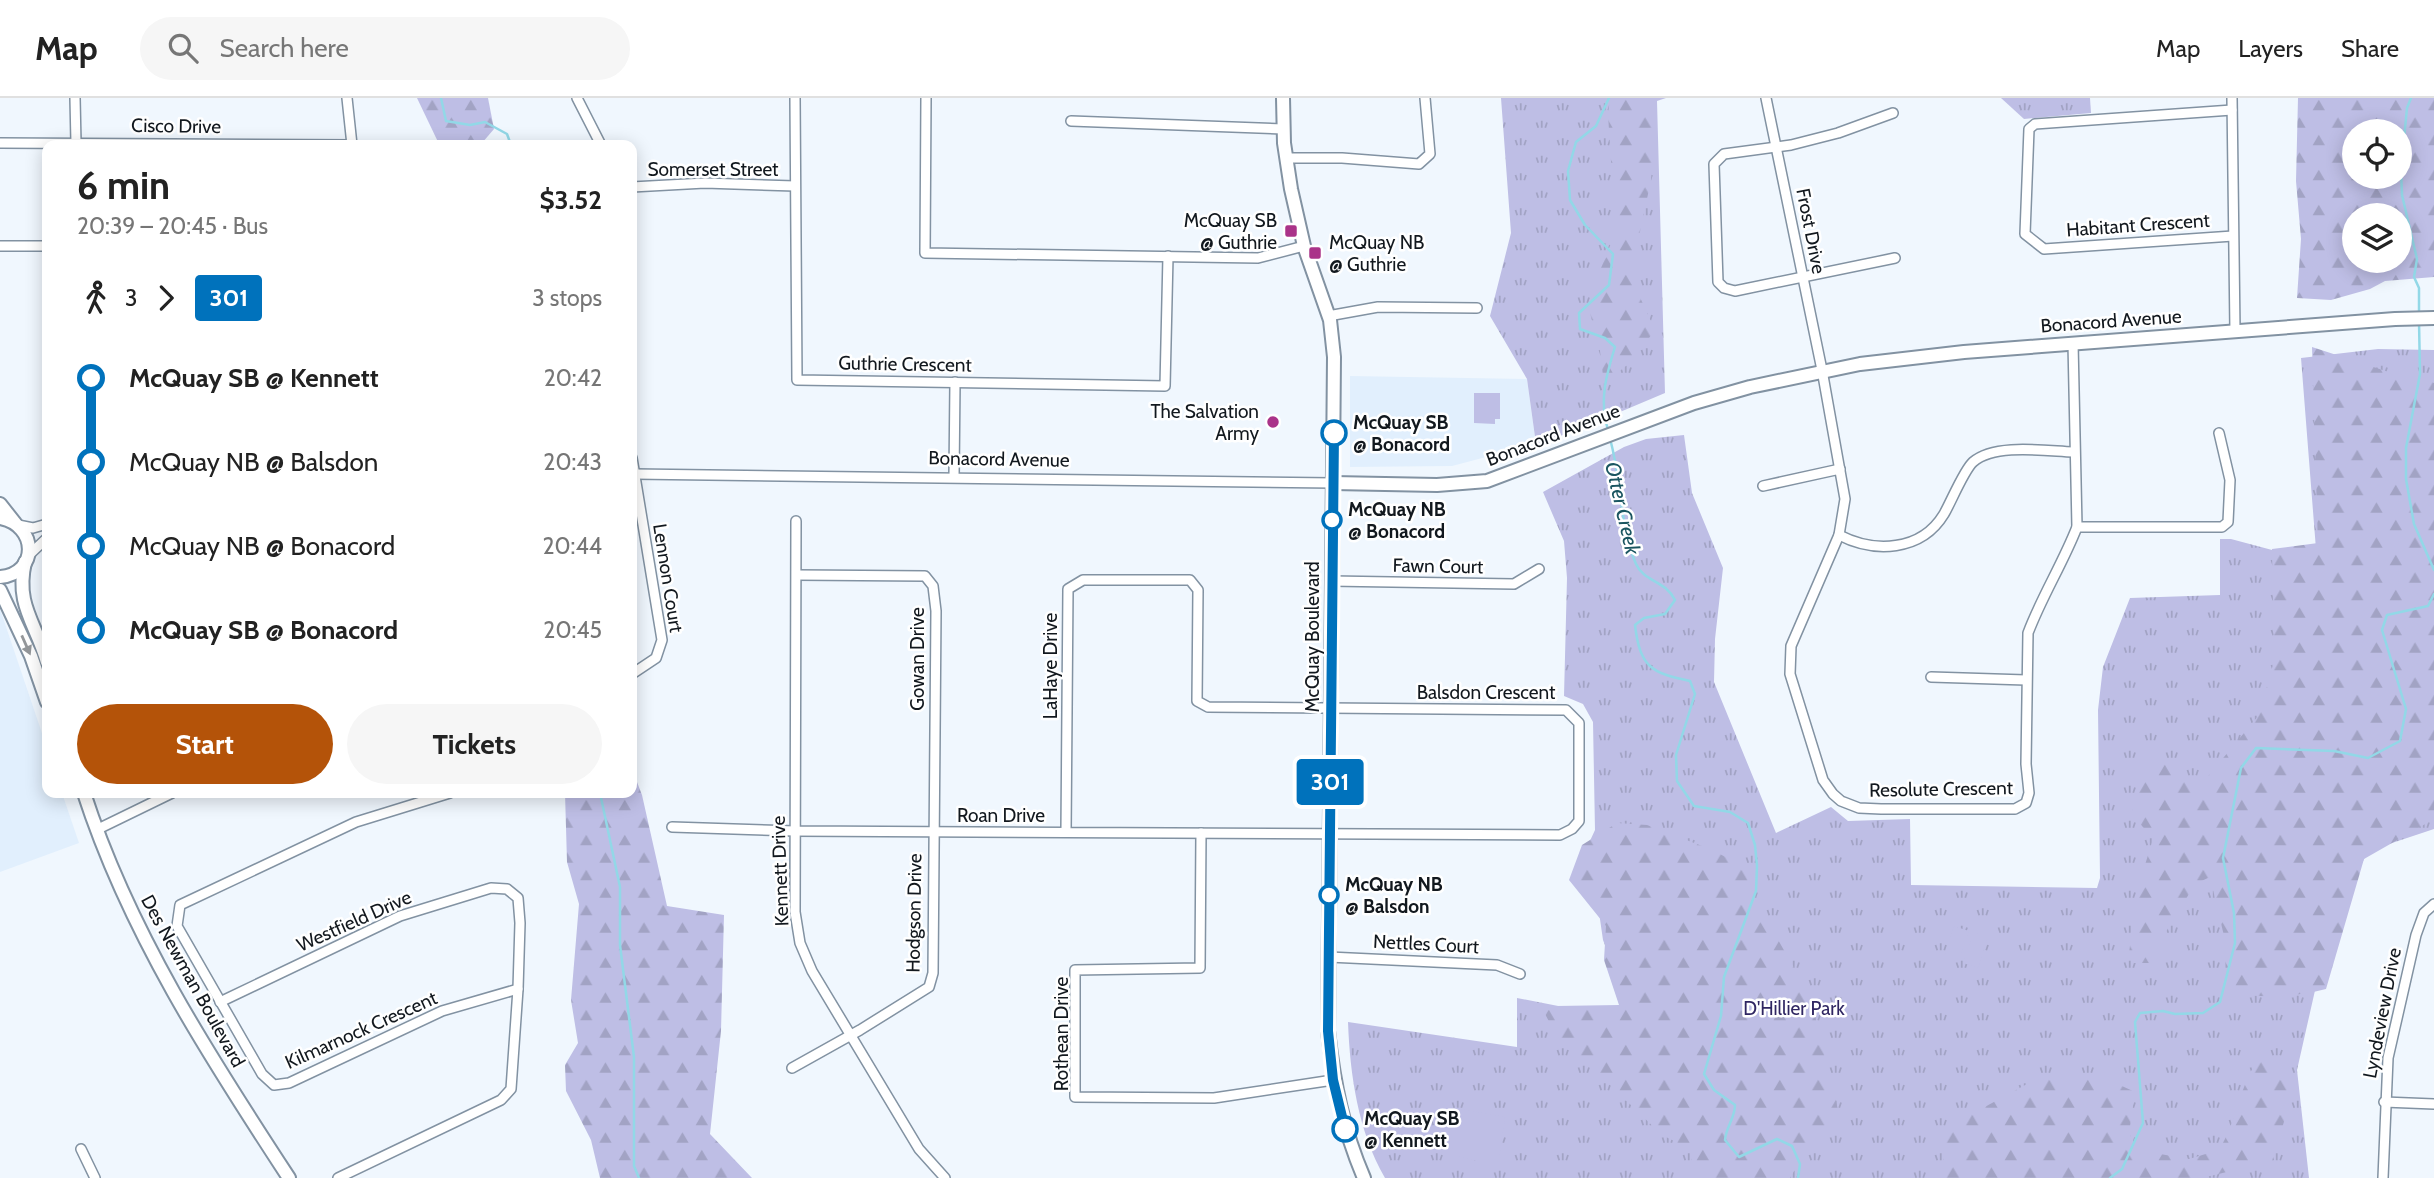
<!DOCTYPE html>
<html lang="en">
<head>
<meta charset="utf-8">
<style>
	:root { --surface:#fff; --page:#f6f6f6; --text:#222; --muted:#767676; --line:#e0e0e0; --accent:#b45309 }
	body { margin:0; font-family:Cabin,sans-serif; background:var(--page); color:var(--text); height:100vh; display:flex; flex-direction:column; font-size:26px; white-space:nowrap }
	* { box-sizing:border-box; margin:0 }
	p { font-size:23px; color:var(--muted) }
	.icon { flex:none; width:38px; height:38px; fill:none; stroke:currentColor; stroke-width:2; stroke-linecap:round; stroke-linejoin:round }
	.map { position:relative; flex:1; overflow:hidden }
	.panel { position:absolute; left:42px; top:42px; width:595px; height:658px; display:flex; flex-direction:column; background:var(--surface); border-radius:14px; box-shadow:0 4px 18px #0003 }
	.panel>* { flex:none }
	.badge { padding:0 14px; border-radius:5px; font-size:24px; line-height:46px }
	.fabs { position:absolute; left:2342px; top:21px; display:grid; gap:14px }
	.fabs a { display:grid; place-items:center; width:70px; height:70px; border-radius:50%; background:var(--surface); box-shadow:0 4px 18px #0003; font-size:35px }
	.map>.badge { position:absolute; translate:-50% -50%; box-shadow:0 0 0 4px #fff }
	.legs { display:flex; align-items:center; gap:10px; height:77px; padding:0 35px; font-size:23px }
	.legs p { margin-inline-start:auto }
	.head { display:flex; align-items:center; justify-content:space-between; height:119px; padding:0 35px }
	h1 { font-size:38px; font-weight:800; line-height:52px }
	.button { display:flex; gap:14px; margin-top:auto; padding:14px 35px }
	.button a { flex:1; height:80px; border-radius:42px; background:var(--accent); color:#fff; font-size:28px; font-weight:800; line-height:80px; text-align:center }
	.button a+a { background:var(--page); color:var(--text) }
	ul { padding:0 35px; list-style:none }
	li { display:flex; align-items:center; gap:24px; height:84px; font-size:26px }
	li i { display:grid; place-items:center; width:10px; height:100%; margin:0 9px; background:currentColor }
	li i::after { content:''; width:18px; height:18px; margin:-9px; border:5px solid; border-radius:50%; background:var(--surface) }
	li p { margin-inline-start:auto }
	li:first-child i { background:linear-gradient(#0000 50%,currentColor 0) }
	li:last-child i { background:linear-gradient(currentColor 50%,#0000 0) }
	header { display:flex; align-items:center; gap:42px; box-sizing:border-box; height:98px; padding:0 35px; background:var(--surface); border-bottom:2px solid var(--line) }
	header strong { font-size:33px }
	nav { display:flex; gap:38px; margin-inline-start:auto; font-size:24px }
	.search { width:490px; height:63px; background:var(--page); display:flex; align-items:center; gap:18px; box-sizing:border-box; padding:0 24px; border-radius:38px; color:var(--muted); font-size:26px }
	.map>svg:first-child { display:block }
	.built { fill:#e1effd }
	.grass { fill:url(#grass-tufts) }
	.forest { fill:url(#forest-firs); fill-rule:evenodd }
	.pitch { fill:#bebee5 }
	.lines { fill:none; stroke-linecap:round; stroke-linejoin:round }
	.stream { stroke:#92d8e7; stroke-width:2.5 }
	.street-casing { stroke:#8292a2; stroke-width:12 }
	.secondary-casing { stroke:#8292a2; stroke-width:16 }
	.street { stroke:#fff; stroke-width:9 }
	.secondary { stroke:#fff; stroke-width:12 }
	.oneway { fill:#94979a }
	.line-1-casing { stroke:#fff; stroke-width:16 }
	.line-1 { stroke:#0072bc; stroke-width:10 }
	.poi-dot { fill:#aa3389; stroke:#fff; stroke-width:2.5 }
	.stop-1-dot { fill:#fff; stroke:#0072bc; stroke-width:3.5 }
	.labels { text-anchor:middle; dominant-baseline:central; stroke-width:5; stroke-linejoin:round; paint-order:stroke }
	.street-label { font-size:19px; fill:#12181e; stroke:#fff }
	.poi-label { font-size:19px; fill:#12181e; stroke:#fff; text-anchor:end }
	.stop-label { font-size:19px; font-weight:bold; fill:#12181e; stroke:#fff; text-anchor:start }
	.park-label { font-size:19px; fill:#2f2662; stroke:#fff }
	.water-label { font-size:21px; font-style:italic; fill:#1a5560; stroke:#fff }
</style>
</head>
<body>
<header>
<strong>Map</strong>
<div class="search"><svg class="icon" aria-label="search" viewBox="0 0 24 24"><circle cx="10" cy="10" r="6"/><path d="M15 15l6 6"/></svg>Search here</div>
<nav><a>Map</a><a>Layers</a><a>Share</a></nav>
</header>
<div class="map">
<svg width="2434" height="1080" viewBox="0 0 2434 1080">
	<defs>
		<pattern id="grass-tufts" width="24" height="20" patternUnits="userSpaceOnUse" patternTransform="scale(1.75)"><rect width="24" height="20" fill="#bebee5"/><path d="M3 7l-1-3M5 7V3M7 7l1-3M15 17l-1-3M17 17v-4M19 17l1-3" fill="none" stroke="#a2a3c4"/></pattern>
		<pattern id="forest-firs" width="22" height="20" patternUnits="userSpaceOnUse" patternTransform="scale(1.75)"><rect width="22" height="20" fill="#bebee5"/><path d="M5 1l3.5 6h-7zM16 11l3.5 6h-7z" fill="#a2a3c4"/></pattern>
	</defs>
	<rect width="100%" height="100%" fill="#f0f7fe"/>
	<g class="built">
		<path d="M1350,278L1527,281L1536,346L1452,368L1350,369Z"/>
		<path d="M0,511L47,650V695H62L79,745L0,774Z"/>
	</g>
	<g class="grass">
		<path d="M1501,0H1666L1657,3L1665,295L1575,333L1536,346L1527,281L1490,218L1511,135Z"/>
		<path d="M2001,0H2090L2091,15L2024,21Z"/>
		<path d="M2378,251L2434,252V731L2368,753L2328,835L2297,972L2309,1080H1385C1358,1033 1350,977 1348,924L1517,949V900L1614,919L1624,896L1603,842L1589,745L1595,732L1593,624L1583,606L1564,598L1567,480L1564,443L1543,394L1624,349L1646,341L1684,337L1692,395L1723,470L1715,541L1714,584L1776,735L1831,709L1848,723L1910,721L1911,787L2097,790L2100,780L2098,612L2103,569L2130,500L2220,497V441H2231L2317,464L2301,260Z"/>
	</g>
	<g class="forest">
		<path d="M417,0H488L494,31L482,45L474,47L439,46Z"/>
		<path d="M1610,0H1657L1651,82L1638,143V195L1655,232L1632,263L1604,286L1600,253L1590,215V197L1612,143L1615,127L1608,16Z"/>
		<path d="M2298,0H2434V179L2385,183L2370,191L2331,202L2297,200L2301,141L2296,83ZM2354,33H2399V79H2354ZM2354,117H2399V163H2354Z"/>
		<path d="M2312,249L2404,279H2419L2434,285V721L2364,761L2326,891C2290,900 2263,900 2226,894L2225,842L2210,779L2195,786L2161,842L2151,865H2133L2129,856L2136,796L2153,741L2132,716L2141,660L2173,662L2199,689L2259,617L2274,563L2272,451L2318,445Z"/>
		<path d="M632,671L642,697L667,808L724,817L721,933L710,1036L752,1080H600L591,1042L566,993L565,967L578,945L571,902L579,806L567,764L565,695H632Z"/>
		<path d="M1617,725L1647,727L1710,751L1741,767L1765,819L1810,898L1839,1016L1838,1024L1811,1044L1790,1080H1694L1690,1051L1662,1037L1554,933L1544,914L1556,908L1619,907L1604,862L1606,828L1569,782L1582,747Z"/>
		<path d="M2266,953L2297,981L2272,1063L2202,1080H1942L1946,1030L2027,986L2049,979L2100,978L2135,994L2129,1035L2136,1048L2160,1056L2189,1061L2219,1052C2238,1023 2241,975 2266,953Z"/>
	</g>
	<g class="pitch">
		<path d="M1474,295H1500V321H1495V326L1474,325Z"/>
		<path d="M1954,828L1969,833L1958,864L1944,859Z"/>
		<path d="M1974,834L1988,839L1978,870L1963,865Z"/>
		<path d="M1454,1010L1505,1019L1499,1063H1477L1457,1058C1446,1041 1446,1028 1454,1010Z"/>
	</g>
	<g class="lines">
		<g class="stream">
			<path d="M441,0L446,23L470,27L485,24L507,36L511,47"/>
			<path d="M2411,0L2407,10L2401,72L2402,97L2417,161L2414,179L2419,190V216"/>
			<path d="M2419,223L2420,276L2406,350V381L2414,426L2434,472"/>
			<path d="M1608,332C1599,302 1606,278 1615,249L1605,240L1580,231L1579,215L1609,187L1613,156L1585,127L1570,102L1568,73L1576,44L1596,28L1609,0"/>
			<path d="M1610,341C1622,382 1619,427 1636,466C1644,484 1665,482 1675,502L1665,516L1644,520L1635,527C1640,569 1651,575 1690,583L1695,596L1676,657L1677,683L1694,708L1730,714L1748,725L1755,747L1757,768L1756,793L1724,879L1721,918L1704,976L1714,992L1735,1007C1735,1020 1726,1029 1725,1042L1739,1059L1777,1041L1792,1048L1800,1066L1798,1080"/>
			<path d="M600,695L620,789V847L634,959V1068L639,1080"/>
			<path d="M2110,1080L2122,1071L2143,1025L2135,924L2140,915L2163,913L2175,916L2203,915L2220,904L2235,845L2234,815L2223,760L2241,670L2256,650L2334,653L2368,660L2400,643L2406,611L2382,532L2387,517L2428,508L2434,496"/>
		</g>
		<defs>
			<g id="street">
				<path d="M75,0L76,45"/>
				<path d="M347,0L352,47"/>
				<path d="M577,0L601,47"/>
				<path d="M795,0L797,282L1165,288L1168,158"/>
				<path d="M926,0L925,155L1258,160L1304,148"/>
				<path d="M1766,0L1822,272L1845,401L1839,437L1791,548L1790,576L1823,682L1833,696L1841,703L1859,710L1881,711H2015L2026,705L2029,695L2026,666L2028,535C2042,498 2063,465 2077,429L2073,245"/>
				<path d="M2232,0L2235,233"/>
				<path d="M2232,12L2035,26L2029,31L2025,136L2044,151L2233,138"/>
				<path d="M1893,15L1838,35L1791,47L1724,56L1714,66L1718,184L1724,190L1735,193L1895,160"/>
				<path d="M1071,23L1283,31"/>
				<path d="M0,45L352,47"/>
				<path d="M1286,60H1342L1419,66L1430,56L1425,0"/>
				<path d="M632,89L705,85L795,88"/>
				<path d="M0,148H47"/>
				<path d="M1328,218L1378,209L1477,210"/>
				<path d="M632,360L662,542L656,560L632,576"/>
				<path d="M634,376L1333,385"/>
				<path d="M954,379L955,284"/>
				<path d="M1763,388L1840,371"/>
				<path d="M796,423L795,814L800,845L812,873L919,1051L945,1080"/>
				<path d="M18,427L33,430L47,426"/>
				<path d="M2077,429H2222L2228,424L2230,382L2219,335"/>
				<path d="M1839,437C1874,455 1921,454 1944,416C1951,404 1964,372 1973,364C1995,345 2046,353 2073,354"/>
				<path d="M29,457L47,440"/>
				<path d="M1331,483L1514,486L1539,471"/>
				<path d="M1931,579L2026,582"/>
				<path d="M450,695L356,724L180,807L177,828L262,976L274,987L289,985L442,913L518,891"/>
				<path d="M672,729L795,733L1560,737L1572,731L1579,723V625L1566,612L1208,609L1197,603L1198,492L1190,482H1083L1068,491L1066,734"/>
				<path d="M96,732L172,695"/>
				<path d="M1201,735L1200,870L1075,872V999L1214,1000L1333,982"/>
				<path d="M1329,859L1497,867L1520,876"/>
				<path d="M220,904L400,818L491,790L507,791L518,800L520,825L518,891L511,991L501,1002L338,1080"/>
				<path d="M792,970L860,932L929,889L933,875L936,513L933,488L925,478L797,477"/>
				<path d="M2384,1004L2434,1006"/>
				<path d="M81,1051L95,1080"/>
				<path d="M2383,1080L2388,960L2416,837L2424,815L2434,806"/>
			</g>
			<g id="secondary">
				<path d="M1283,0L1284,45L1291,91L1304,148L1330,222L1334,259L1328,933C1334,986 1343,1031 1364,1080"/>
				<path d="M1333,385L1437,387L1487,383L1694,305L1750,289L1860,266L1964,254L2395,221L2434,220"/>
				<path d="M0,406L15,425"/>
				<path d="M0,420C38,427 39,476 0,479"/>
				<path d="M25,464C15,507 36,525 47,564"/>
				<path d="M0,492L31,558L47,604"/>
				<path d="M84,695C129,834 209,958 289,1080"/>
			</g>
		</defs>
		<use href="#street" class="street-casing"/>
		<use href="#secondary" class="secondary-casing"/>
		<use href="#street" class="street"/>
		<use href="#secondary" class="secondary"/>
	</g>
	<defs><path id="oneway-solid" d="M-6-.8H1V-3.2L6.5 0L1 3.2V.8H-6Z" transform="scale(1.75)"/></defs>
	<use class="oneway" href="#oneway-solid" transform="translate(26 547) rotate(66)"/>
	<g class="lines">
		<defs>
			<path id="line-1" d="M1334,335L1328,933L1333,982L1345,1031"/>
		</defs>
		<use href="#line-1" class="line-1-casing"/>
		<use href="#line-1" class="line-1"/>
	</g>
	<g class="poi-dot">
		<rect x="1284" y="126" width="14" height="14" rx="3.5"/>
		<rect x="1308" y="148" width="14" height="14" rx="3.5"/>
		<circle cx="1273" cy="324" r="7"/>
	</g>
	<g class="stop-1-dot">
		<circle cx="1334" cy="335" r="12"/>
		<circle cx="1332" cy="422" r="9"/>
		<circle cx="1329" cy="797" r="9"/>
		<circle cx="1345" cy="1031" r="12"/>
	</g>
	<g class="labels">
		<g class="street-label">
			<text transform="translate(176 28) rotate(1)">Cisco Drive</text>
			<text x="713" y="71">Somerset Street</text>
			<text transform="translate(2138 127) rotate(-4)">Habitant Crescent</text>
			<text transform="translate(1811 133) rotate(79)">Frost Drive</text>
			<text transform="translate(2111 223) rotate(-4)">Bonacord Avenue</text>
			<text transform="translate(905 266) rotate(1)">Guthrie Crescent</text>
			<text transform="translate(1553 337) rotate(-21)">Bonacord Avenue</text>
			<text transform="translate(999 361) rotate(1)">Bonacord Avenue</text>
			<text transform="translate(1438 468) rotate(1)">Fawn Court</text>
			<text transform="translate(668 480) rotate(81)">Lennon Court</text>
			<text transform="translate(1312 539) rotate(-90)">McQuay Boulevard</text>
			<text transform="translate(917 561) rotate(-90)">Gowan Drive</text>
			<text transform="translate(1050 568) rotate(-90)">LaHaye Drive</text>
			<text x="1486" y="594">Balsdon Crescent</text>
			<text transform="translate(1941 691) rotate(-1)">Resolute Crescent</text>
			<text x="1001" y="717">Roan Drive</text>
			<text transform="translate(780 773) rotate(-92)">Kennett Drive</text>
			<text transform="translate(914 815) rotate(-89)">Hodgson Drive</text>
			<text transform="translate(354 823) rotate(-24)">Westfield Drive</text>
			<text transform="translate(1426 846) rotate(3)">Nettles Court</text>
			<text transform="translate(193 883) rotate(61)">Des Newman Boulevard</text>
			<text transform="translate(2382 915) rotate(-79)">Lyndeview Drive</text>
			<text transform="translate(361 932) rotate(-24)">Kilmarnock Crescent</text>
			<text transform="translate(1061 936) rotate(-90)">Rothean Drive</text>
		</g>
		<g class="poi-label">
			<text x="1277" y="122">McQuay SB<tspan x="1277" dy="22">@ Guthrie</tspan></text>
			<text x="1329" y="144" text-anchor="start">McQuay NB<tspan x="1329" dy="22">@ Guthrie</tspan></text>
			<text x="1259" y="313">The Salvation<tspan x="1259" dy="22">Army</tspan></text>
		</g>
		<g class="stop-label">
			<text x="1353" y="324">McQuay SB<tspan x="1353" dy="22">@ Bonacord</tspan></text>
			<text x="1348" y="411">McQuay NB<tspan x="1348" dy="22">@ Bonacord</tspan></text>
			<text x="1345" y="786">McQuay NB<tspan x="1345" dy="22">@ Balsdon</tspan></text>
			<text x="1364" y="1020">McQuay SB<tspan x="1364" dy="22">@ Kennett</tspan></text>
		</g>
		<g class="park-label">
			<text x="1794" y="910">D'Hillier Park</text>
		</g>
		<g class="water-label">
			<text transform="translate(1623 410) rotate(77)">Otter Creek</text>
		</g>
	</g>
</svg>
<div class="fabs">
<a><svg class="icon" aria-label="locate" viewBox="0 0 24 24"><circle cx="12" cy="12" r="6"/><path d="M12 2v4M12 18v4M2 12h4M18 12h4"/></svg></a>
<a><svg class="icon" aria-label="layers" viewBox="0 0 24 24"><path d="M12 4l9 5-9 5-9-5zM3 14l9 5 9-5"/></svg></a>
</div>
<b class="badge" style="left:1330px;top:684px;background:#0072bc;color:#fff">301</b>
<section class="panel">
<div class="head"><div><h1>6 min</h1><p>20:39 – 20:45 · Bus</p></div><b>$3.52</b></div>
<div class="legs"><svg class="icon" aria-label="walk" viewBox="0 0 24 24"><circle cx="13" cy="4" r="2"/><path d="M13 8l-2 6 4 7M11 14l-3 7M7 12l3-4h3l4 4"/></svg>3<svg class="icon" aria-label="forward" viewBox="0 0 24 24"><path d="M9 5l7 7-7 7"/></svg><b class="badge" style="background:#0072bc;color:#fff">301</b><p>3 stops</p></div>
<ul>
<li><i style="color:#0072bc"></i><b>McQuay SB @ Kennett</b><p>20:42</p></li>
<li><i style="color:#0072bc"></i><span>McQuay NB @ Balsdon</span><p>20:43</p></li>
<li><i style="color:#0072bc"></i><span>McQuay NB @ Bonacord</span><p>20:44</p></li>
<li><i style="color:#0072bc"></i><b>McQuay SB @ Bonacord</b><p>20:45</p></li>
</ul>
<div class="button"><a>Start</a><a>Tickets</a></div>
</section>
</div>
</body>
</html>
